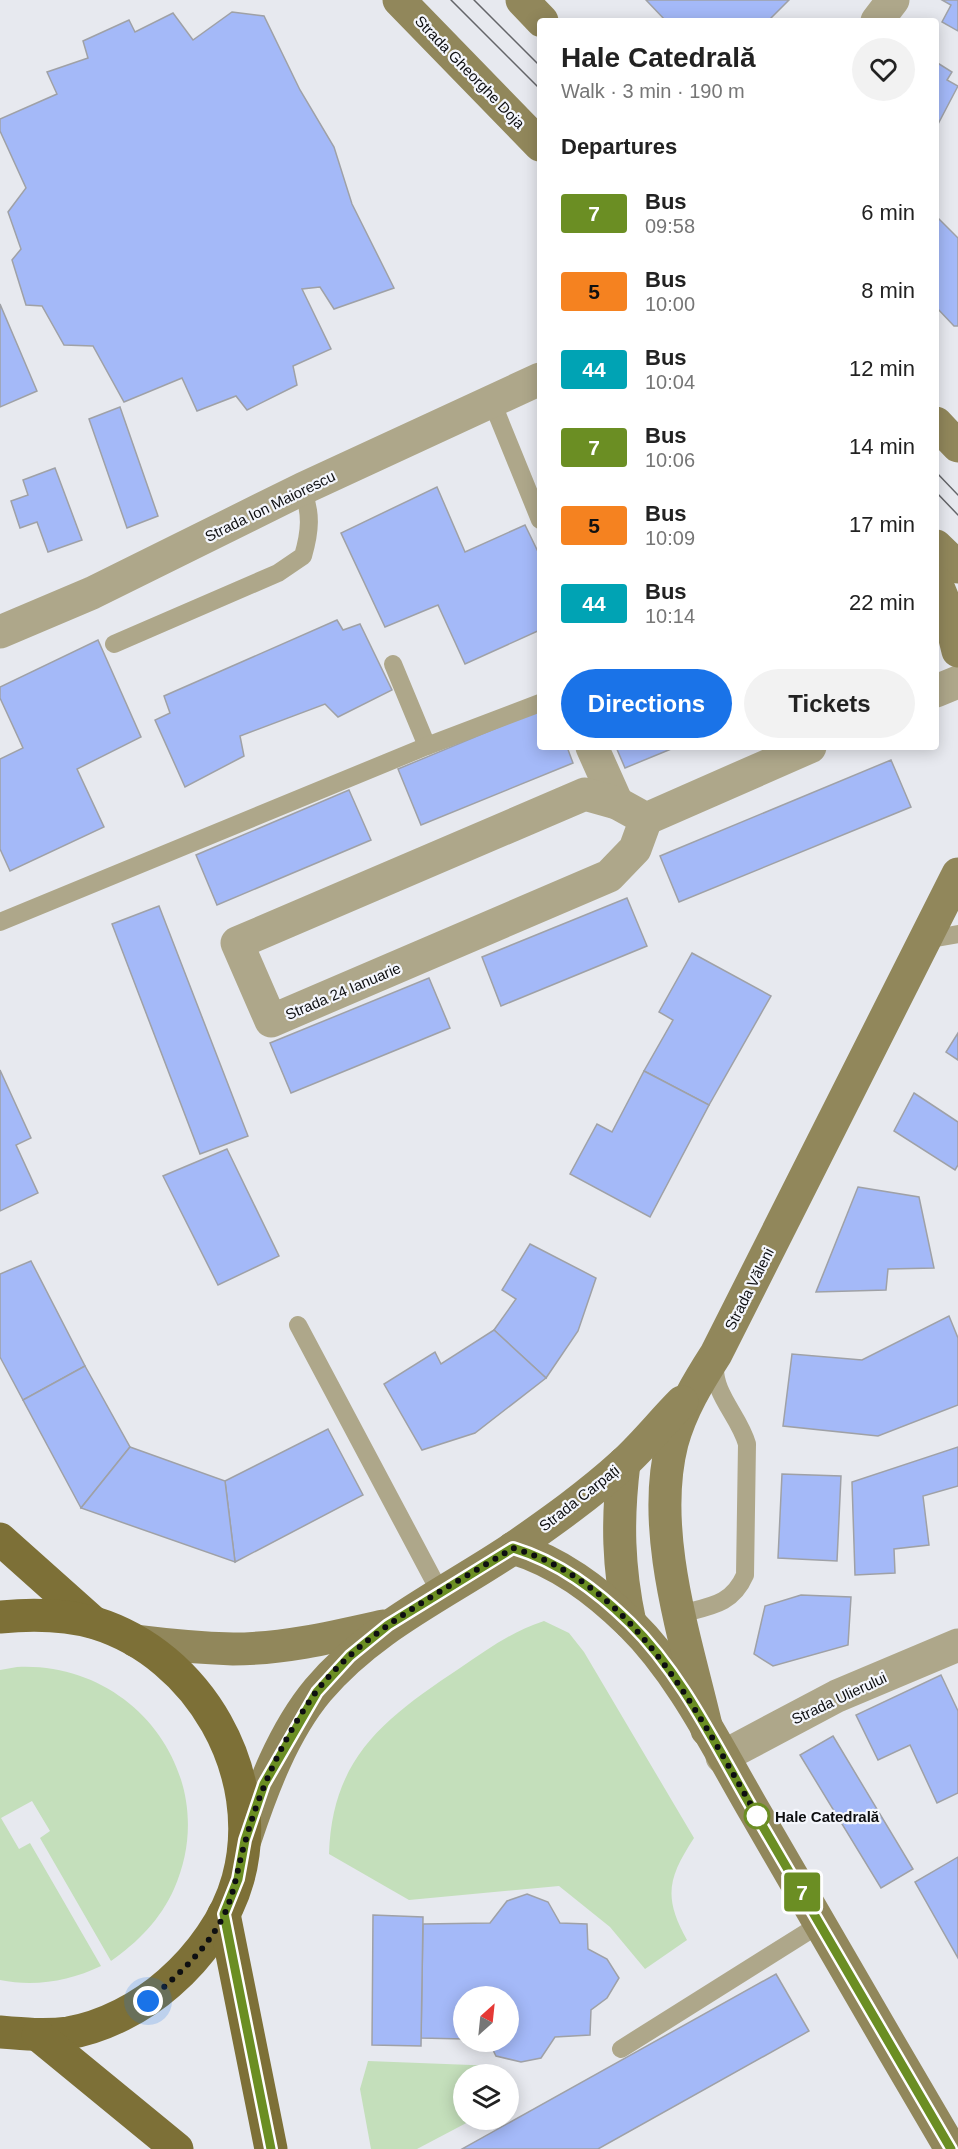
<!DOCTYPE html>
<html lang="en">
<head>
<meta charset="utf-8">
<style>
	:root { --surface:#fff; --page:#f2f2f2; --text:#222; --muted:#767676; --accent:#1a73e8 }
	body { margin:0; font-family:Helvetica,sans-serif; background:var(--page); color:var(--text); height:100vh; display:flex; flex-direction:column; font-size:22px; white-space:nowrap }
	* { box-sizing:border-box; margin:0 }
	p { font-size:20px; color:var(--muted) }
	.icon { flex:none; width:33px; height:33px; fill:none; stroke:currentColor; stroke-width:2; stroke-linecap:round; stroke-linejoin:round }
	.map { position:relative; flex:1; overflow:hidden }
	.side { position:absolute; left:537px; top:18px; width:402px; height:732px; display:flex; flex-direction:column; background:var(--surface); border-radius:6px; box-shadow:0 3px 15px #0003 }
	.side>* { flex:none }
	.badge { padding:0 12px; border-radius:4px; font-size:21px; line-height:39px }
	.needle { width:39px; rotate:27deg }
	.fabs { position:absolute; left:453px; top:1986px; display:grid; gap:12px }
	.fabs a { display:grid; place-items:center; width:66px; height:66px; border-radius:50%; background:var(--surface); box-shadow:0 3px 15px #0003; font-size:30px }
	.you { position:absolute; width:30px; height:30px; margin:-15px; border:4px solid #fff; border-radius:50%; background:#1a73e8; box-shadow:0 0 0 9px #1a73e833 }
	.map>.badge { position:absolute; translate:-50% -50%; box-shadow:0 0 0 3px #fff }
	h2 { padding:0 24px; font-size:22px; line-height:54px }
	.round { display:grid; place-items:center; flex:none; width:63px; height:63px; border-radius:32px; background:var(--page) }
	.headline { display:flex; align-items:center; justify-content:space-between; height:102px; padding:0 24px }
	h1 { font-size:28px; font-weight:600; line-height:45px }
	.button { display:flex; gap:12px; margin-top:auto; padding:12px 24px }
	.button a { flex:1; height:69px; border-radius:36px; background:var(--accent); color:#fff; font-size:24px; font-weight:600; line-height:69px; text-align:center }
	.button a+a { background:var(--page); color:var(--text) }
	ul { padding:0; list-style:none }
	li { display:flex; align-items:center; gap:18px; height:78px; padding:0 24px }
	li div { flex:1 }
	li b { display:block; font-size:22px }
	li em { font-style:normal }
	li .badge { min-width:66px; font-weight:700; text-align:center }
	.map>svg:first-child { display:block }
	.green { fill:#c4dfbb }
	.building { fill:#a4b9f8; stroke:#9fa1a6; stroke-width:1.5 }
	.lines { fill:none; stroke-linecap:round; stroke-linejoin:round }
	.lane { stroke:#aea78a; stroke-width:18 }
	.street { stroke:#aea78a; stroke-width:33 }
	.secondary { stroke:#91875b; stroke-width:33 }
	.primary { stroke:#7d7037; stroke-width:33 }
	.tram { stroke:#646569; stroke-width:1.5 }
	.line-casing { stroke:#fff; stroke-width:14 }
	.line { stroke:#6b8e23; stroke-width:9 }
	.walk { stroke:#0e0f11; stroke-width:6; stroke-dasharray:0 10.8 }
	.stop-dot { fill:#fff; stroke:#6b8e23; stroke-width:3 }
	.labels { text-anchor:middle; dominant-baseline:central; stroke-width:4.5; stroke-linejoin:round; paint-order:stroke }
	.street-label { font-size:15px; fill:#0e0f11; stroke:#f4f6fc }
	.stop-label { font-size:15px; font-weight:bold; fill:#0e0f11; stroke:#f4f6fc; text-anchor:start }
</style>
</head>
<body>
<div class="map">
<svg width="958" height="2149" viewBox="0 0 958 2149">
	<rect width="100%" height="100%" fill="#e7e9ef"/>
	<g class="green">
		<path d="M544,1621L569,1633L584,1652L694,1838C668,1878 663,1897 687,1940L645,1969L610,1927L559,1886L409,1900L329,1854C332,1757 385,1718 460,1668C488,1649 511,1632 544,1621Z"/>
		<path d="M17,1667C136,1661 223,1779 174,1889C160,1920 138,1942 111,1961L40,1838L50,1831L32,1801L1,1818L19,1849L30,1843L101,1966C70,1981 35,1987 0,1980V1670Z"/>
		<path d="M368,2061L497,2066L502,2074H464V2120H472L417,2149H371L360,2089Z"/>
	</g>
	<g class="building">
		<path d="M646,0H789L768,21H666Z"/>
		<path d="M942,0H958V31L942,22L951,5Z"/>
		<path d="M232,12L264,16L300,90L334,147L352,204L394,288L334,309L320,287L302,289L331,349L293,366L297,385L247,410L236,396L197,411L182,378L124,402L93,346L64,345L42,306L26,305L12,260L21,249L8,212L26,188L0,131V119L57,94L47,72L88,58L83,41L129,20L135,32L173,13L193,40Z"/>
		<path d="M936,62L952,72L947,80L958,86L936,128Z"/>
		<path d="M936,216L958,238V326H954L936,307Z"/>
		<path d="M0,304L37,391L0,407Z"/>
		<path d="M120,407L158,516L127,528L89,419Z"/>
		<path d="M55,468L82,540L48,552L37,522L20,528L11,501L28,495L23,480Z"/>
		<path d="M437,487L465,552L525,525L540,556V630L465,664L438,605L385,627L341,533Z"/>
		<path d="M337,620L343,630L360,624L392,690L338,717L325,704L240,736L244,756L185,787L155,720L170,713L164,696Z"/>
		<path d="M98,640L141,737L77,769L104,827L10,871L0,849V759L23,748L0,698V687Z"/>
		<path d="M540,710V747H567L573,763L421,825L398,769Z"/>
		<path d="M616,747H676L625,768Z"/>
		<path d="M891,760L911,807L679,902L660,856Z"/>
		<path d="M349,790L371,840L217,905L196,855Z"/>
		<path d="M627,898L647,946L501,1006L482,957Z"/>
		<path d="M159,906L248,1136L200,1154L112,924Z"/>
		<path d="M692,953L771,996L709,1105L644,1071L673,1020L659,1012Z"/>
		<path d="M429,978L450,1028L291,1093L270,1043Z"/>
		<path d="M958,1033V1060L946,1052Z"/>
		<path d="M0,1070L31,1138L16,1145L38,1193L0,1211Z"/>
		<path d="M644,1071L709,1105L650,1217L570,1174L597,1124L612,1132Z"/>
		<path d="M914,1093L958,1122V1165L955,1170L894,1131Z"/>
		<path d="M227,1149L279,1256L218,1285L163,1176Z"/>
		<path d="M858,1187L919,1197L934,1268L888,1269L886,1290L816,1292Z"/>
		<path d="M530,1244L596,1278L578,1331L546,1378L494,1330L516,1299L502,1290Z"/>
		<path d="M31,1261L85,1366L23,1400L0,1357V1274Z"/>
		<path d="M949,1316L958,1338V1405L878,1436L783,1426L792,1354L862,1360Z"/>
		<path d="M494,1330L546,1378L475,1433L422,1450L384,1384L435,1352L441,1364Z"/>
		<path d="M85,1366L130,1447L81,1508L23,1400Z"/>
		<path d="M328,1429L363,1495L235,1562L225,1481Z"/>
		<path d="M130,1447L225,1481L235,1562L81,1508Z"/>
		<path d="M958,1447V1486L923,1496L929,1545L894,1549L895,1573L855,1575L852,1482Z"/>
		<path d="M782,1474L841,1476L837,1561L778,1558Z"/>
		<path d="M801,1595L851,1597L848,1645L773,1666L754,1654L765,1606Z"/>
		<path d="M941,1675L958,1711V1793L937,1803L910,1745L878,1760L856,1715Z"/>
		<path d="M833,1736L913,1869L881,1888L800,1755Z"/>
		<path d="M958,1857V1958L915,1882Z"/>
		<path d="M527,1894L548,1902L560,1923L587,1924L588,1949L607,1959L619,1978L607,1998L591,2010L590,2035L555,2037L541,2058L521,2062L496,2056L489,2042H508V1996H464V2039L421,2038L423,1924L490,1923L507,1901Z"/>
		<path d="M373,1915L423,1917L421,2046L372,2045Z"/>
		<path d="M776,1974L809,2031L598,2149H462Z"/>
	</g>
	<g class="lines">
		<g class="lane">
			<path d="M492,402L540,520"/>
			<path d="M114,644L278,573L303,556C310,532 312,513 302,489"/>
			<path d="M393,664L427,746"/>
			<path d="M0,922L427,746L540,703"/>
			<path d="M925,940L958,934"/>
			<path d="M298,1325L441,1594"/>
			<path d="M680,1614C710,1606 732,1605 745,1575L747,1444C739,1415 712,1394 715,1362"/>
			<path d="M621,2049L820,1924"/>
		</g>
		<g class="street">
			<path d="M877,21L893,0"/>
			<path d="M0,632L92,593L302,489L540,379"/>
			<path d="M936,691L958,682"/>
			<path d="M592,747L617,803"/>
			<path d="M646,819L617,803L585,794L237,943L271,1021L609,876L635,849L646,819L810,747"/>
			<path d="M722,1757L837,1696L958,1645"/>
		</g>
		<g class="secondary">
			<path d="M399,0L540,145"/>
			<path d="M522,0L542,21"/>
			<path d="M936,423L958,446"/>
			<path d="M936,546L958,567"/>
			<path d="M936,582L949,614L958,651"/>
			<path d="M624,1463C617,1520 618,1567 630,1623"/>
			<path d="M513,1548C559,1562 596,1590 630,1623C683,1675 718,1749 755,1812C820,1924 885,2037 951,2149"/>
			<path d="M136,1641C168,1645 200,1648 233,1649C283,1649 334,1637 383,1626"/>
			<path d="M707,1730C687,1643 649,1533 672,1443C681,1410 698,1382 716,1354L958,874"/>
			<path d="M245,1840C262,1789 283,1732 318,1690C372,1626 447,1593 515,1547C552,1521 589,1495 623,1464C644,1445 662,1422 682,1402"/>
		</g>
		<g class="primary">
			<path d="M0,1539L93,1622"/>
			<path d="M0,1617C32,1614 64,1614 95,1623C199,1655 267,1773 238,1879C227,1919 200,1956 169,1983C142,2007 104,2027 68,2033C46,2036 23,2034 0,2032"/>
			<path d="M224,1914L271,2149"/>
			<path d="M38,2035L177,2149"/>
		</g>
		<g class="tram">
			<path d="M451,0L540,89"/>
			<path d="M474,0L540,66"/>
			<path d="M936,472L958,495"/>
			<path d="M936,492L958,515"/>
		</g>
	</g>
	<g class="lines">
		<defs>
			<path id="line" d="M271,2149L224,1914L238,1879L245,1840L264,1784L317,1692L350,1656L388,1625L513,1548C559,1562 596,1590 630,1623C682,1674 716,1746 752,1808C819,1921 885,2035 951,2149"/>
		</defs>
		<use href="#line" class="line-casing"/>
		<use href="#line" class="line"/>
		<path class="walk" d="M148,2001C178,1975 207,1950 225,1913C236,1888 238,1864 246,1839C260,1788 285,1735 316,1692C364,1629 447,1589 513,1548C639,1586 700,1719 762,1824L757,1816"/>
	</g>
	<circle class="stop-dot" cx="757" cy="1816" r="12"/>
	<g class="labels">
		<g class="street-label">
			<text transform="translate(470 72) rotate(46)">Strada Gheorghe Doja</text>
			<text transform="translate(270 506) rotate(-26)">Strada Ion Maiorescu</text>
			<text transform="translate(343 991) rotate(-23)">Strada 24 Ianuarie</text>
			<text transform="translate(749 1289) rotate(-63)">Strada Văleni</text>
			<text transform="translate(579 1498) rotate(-38)">Strada Carpați</text>
			<text transform="translate(839 1698) rotate(-25)">Strada Ulierului</text>
		</g>
		<g class="stop-label">
			<text x="775" y="1816">Hale Catedrală</text>
		</g>
	</g>
</svg>
<div class="fabs">
<a><svg class="needle" viewBox="-14 -14 28 28"><path d="M0-13l5 13h-10z" fill="#e53935"/><path d="M0 13l5-13h-10z" fill="#767676"/></svg></a>
<a><svg class="icon" aria-label="layers" viewBox="0 0 24 24"><path d="M12 4l9 5-9 5-9-5zM3 14l9 5 9-5"/></svg></a>
</div>
<div class="you" style="left:148px;top:2001px"></div>
<b class="badge" style="left:802px;top:1892px;background:#6b8e23;color:#fff">7</b>
<section class="side">
<div class="headline"><div><h1>Hale Catedrală</h1><p>Walk · 3 min · 190 m</p></div><a class="round"><svg class="icon" aria-label="heart" viewBox="0 0 24 24"><path d="M12 20l-8-8c-3-5 5-10 8-4 3-6 11-1 8 4z"/></svg></a></div>
<h2>Departures</h2>
<ul>
<li><span class="badge" style="background:#6b8e23;color:#fff">7</span><div><b>Bus</b><p>09:58</p></div><em>6 min</em></li>
<li><span class="badge" style="background:#f58220;color:#111">5</span><div><b>Bus</b><p>10:00</p></div><em>8 min</em></li>
<li><span class="badge" style="background:#00a3b4;color:#fff">44</span><div><b>Bus</b><p>10:04</p></div><em>12 min</em></li>
<li><span class="badge" style="background:#6b8e23;color:#fff">7</span><div><b>Bus</b><p>10:06</p></div><em>14 min</em></li>
<li><span class="badge" style="background:#f58220;color:#111">5</span><div><b>Bus</b><p>10:09</p></div><em>17 min</em></li>
<li><span class="badge" style="background:#00a3b4;color:#fff">44</span><div><b>Bus</b><p>10:14</p></div><em>22 min</em></li>
</ul>
<div class="button"><a>Directions</a><a>Tickets</a></div>
</section>
</div>
</body>
</html>
